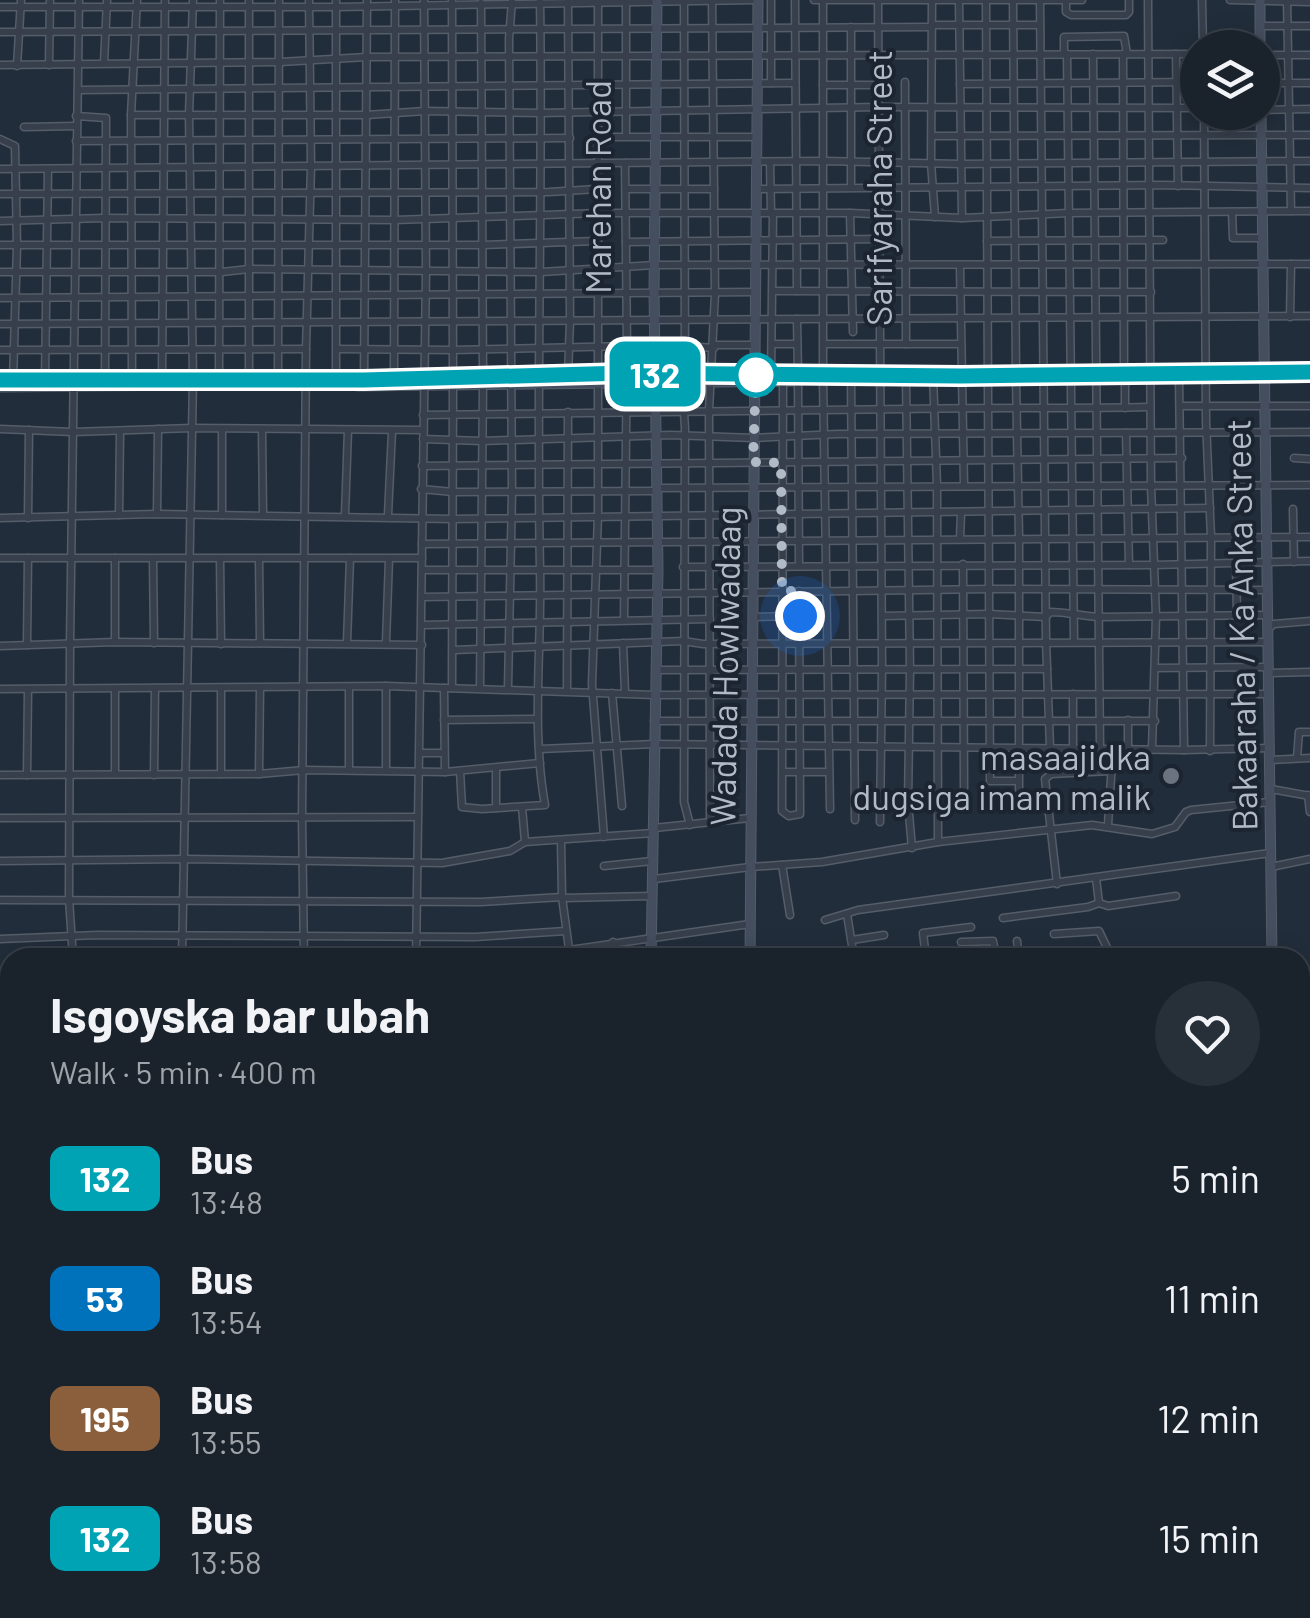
<!DOCTYPE html>
<html lang="en">
<head>
<meta charset="utf-8">
<style>
	:root { --surface:#1a222c; --page:#272f38; --text:#f1f3f6; --muted:#9fa4a9; --line:#383f48 }
	body { margin:0; font-family:Barlow,sans-serif; background:var(--page); color:var(--text); height:100vh; display:flex; flex-direction:column; font-size:38px; white-space:nowrap }
	* { box-sizing:border-box; margin:0 }
	p { font-size:32px; color:var(--muted) }
	.icon { flex:none; width:55px; height:55px; fill:none; stroke:currentColor; stroke-width:2; stroke-linecap:round; stroke-linejoin:round }
	.map { position:relative; flex:1; overflow:hidden }
	.sheet { position:absolute; left:0px; top:948px; width:1310px; height:672px; display:flex; flex-direction:column; background:var(--surface); border-radius:30px 30px 0 0; box-shadow:0 5px 25px #0003,0 0 0 2px var(--line) }
	.sheet>* { flex:none }
	.badge { padding:0 20px; border-radius:15px; font-size:35px; line-height:65px }
	.tools { position:absolute; left:1180px; top:30px; display:grid; gap:20px }
	.tools a { display:grid; place-items:center; width:100px; height:100px; border-radius:50%; background:var(--surface); box-shadow:0 5px 25px #0003,0 0 0 2px var(--line); font-size:50px }
	.you { position:absolute; width:50px; height:50px; margin:-25px; border:8px solid #fff; border-radius:50%; background:#1a73e8; box-shadow:0 0 0 15px #1a73e833 }
	.map>.badge { position:absolute; translate:-50% -50%; box-shadow:0 0 0 5px #fff }
	.round { display:grid; place-items:center; flex:none; width:105px; height:105px; border-radius:52px; background:var(--page) }
	.overview { display:flex; align-items:center; justify-content:space-between; height:170px; padding:0 50px }
	h1 { font-size:48px; font-weight:700; line-height:75px }
	ul { padding:0; list-style:none }
	li { display:flex; align-items:center; gap:30px; height:120px; padding:0 50px }
	li div { flex:1 }
	li b { display:block; font-size:38px }
	li em { font-style:normal }
	li .badge { min-width:110px; font-weight:700; text-align:center }
	.map>svg:first-child { display:block }
	.lines { fill:none; stroke-linecap:round; stroke-linejoin:round }
	.street-casing { stroke:#545d69; stroke-width:9 }
	.secondary-casing { stroke:#545d69; stroke-width:11 }
	.primary-casing { stroke:#3f4854; stroke-width:14 }
	.street { stroke:#363f4b; stroke-width:6 }
	.secondary { stroke:#444e5e; stroke-width:9 }
	.primary { stroke:#545e6b; stroke-width:11 }
	.line-casing { stroke:#fff; stroke-width:22 }
	.line { stroke:#00a3b4; stroke-width:15 }
	.walk { stroke:#b1bac7; stroke-width:10; stroke-dasharray:0 18 }
	.stop-dot { fill:#fff; stroke:#00a3b4; stroke-width:5 }
	.worship-dot { fill:#6b7280; stroke:#1b2430; stroke-width:4 }
	.labels { text-anchor:middle; dominant-baseline:central; stroke-width:8; stroke-linejoin:round; paint-order:stroke }
	.street-label { font-size:35px; fill:#b1bac7; stroke:#1b2430 }
	.poi-label { font-size:35px; fill:#b1bac7; stroke:#1b2430; text-anchor:end }
</style>
</head>
<body>
<div class="map">
<svg width="1310" height="1618" viewBox="0 0 1310 1618">
	<rect width="100%" height="100%" fill="#222d3b"/>
	<g class="lines">
		<defs>
			<g id="street">
				<path d="M452,0L453,378"/>
				<path d="M568,0L570,320L568,376"/>
				<path d="M598,0V515L592,684L604,837"/>
				<path d="M795,0L797,291"/>
				<path d="M814,0H1082"/>
				<path d="M823,0V380L830,809"/>
				<path d="M878,0L882,667L880,822"/>
				<path d="M986,0L990,781H1018"/>
				<path d="M1013,0L1016,376"/>
				<path d="M1040,0L1046,641L1051,774L1045,779L1057,884"/>
				<path d="M1066,0V12L1071,15H1126L1129,12V0"/>
				<path d="M1148,0L1151,486L1156,616L1152,749"/>
				<path d="M1202,0L1203,48"/>
				<path d="M1230,0L1310,2"/>
				<path d="M1287,0L1291,211"/>
				<path d="M684,1L685,373"/>
				<path d="M932,1L931,163L935,217"/>
				<path d="M959,1L962,218"/>
				<path d="M481,3L483,376"/>
				<path d="M0,7H337L755,0"/>
				<path d="M932,25H1040"/>
				<path d="M1261,26H1310"/>
				<path d="M0,32L932,27"/>
				<path d="M1064,53V37L1124,36L1127,54"/>
				<path d="M1067,54L1074,641"/>
				<path d="M1093,54L1100,747"/>
				<path d="M1123,54L1124,375"/>
				<path d="M1176,54L1178,186"/>
				<path d="M1262,55H1310"/>
				<path d="M104,63L107,0"/>
				<path d="M0,65L280,62L367,57L1198,54"/>
				<path d="M49,65L50,0"/>
				<path d="M17,66L21,0"/>
				<path d="M905,82L906,344"/>
				<path d="M771,83V0"/>
				<path d="M1262,83H1310"/>
				<path d="M960,84L1198,82"/>
				<path d="M823,85H878"/>
				<path d="M78,90L795,83"/>
				<path d="M1262,110L1310,109"/>
				<path d="M1204,112L1206,421L1211,537L1210,751"/>
				<path d="M131,115H367L425,111L540,113L879,107L1198,108"/>
				<path d="M76,116L106,118L105,380"/>
				<path d="M24,127L76,126"/>
				<path d="M626,136V0"/>
				<path d="M933,136L1310,135"/>
				<path d="M599,137H755"/>
				<path d="M0,139L15,146L17,246L13,381"/>
				<path d="M76,141L570,138"/>
				<path d="M770,162L771,214"/>
				<path d="M0,169L824,161L961,164L1310,161"/>
				<path d="M851,187V27"/>
				<path d="M626,189H714"/>
				<path d="M757,189L1163,185L1310,188"/>
				<path d="M0,194L549,192L597,189"/>
				<path d="M1232,212L1233,238H1263"/>
				<path d="M850,213L853,332"/>
				<path d="M0,221L104,218L395,220L600,213H850L962,218L1069,213L1310,211"/>
				<path d="M987,241L1163,240"/>
				<path d="M626,242L879,239"/>
				<path d="M0,245H483L597,241"/>
				<path d="M960,267L964,486"/>
				<path d="M0,272H222L249,269L541,272L655,265L1310,264"/>
				<path d="M773,291L1151,292"/>
				<path d="M0,298L754,292"/>
				<path d="M1290,317L1291,264"/>
				<path d="M797,319L798,375"/>
				<path d="M0,324L1310,316"/>
				<path d="M772,344H797"/>
				<path d="M824,344H961"/>
				<path d="M714,345H754"/>
				<path d="M337,349L453,350L672,345L714,348"/>
				<path d="M0,350L306,349"/>
				<path d="M771,375L773,214"/>
				<path d="M933,376L937,485L938,842"/>
				<path d="M1179,378L1184,750"/>
				<path d="M162,379L165,0"/>
				<path d="M219,379L220,0"/>
				<path d="M278,379L279,0"/>
				<path d="M336,379V0"/>
				<path d="M394,379L395,0"/>
				<path d="M1125,379V408"/>
				<path d="M132,380L131,115L137,0"/>
				<path d="M364,380L367,0"/>
				<path d="M851,380L855,820"/>
				<path d="M906,380L910,669L908,803L912,848"/>
				<path d="M1016,380L1019,537V799"/>
				<path d="M45,381L48,169"/>
				<path d="M783,381L782,811L789,816L800,814V808L799,591"/>
				<path d="M798,381L799,566"/>
				<path d="M682,382L685,428L684,802L690,825"/>
				<path d="M249,383V0"/>
				<path d="M1180,406H1310"/>
				<path d="M423,415L907,409C988,407 1069,409 1150,407"/>
				<path d="M0,429L73,432L192,428L422,430"/>
				<path d="M262,429L263,515"/>
				<path d="M222,430V515"/>
				<path d="M1126,433L1129,565"/>
				<path d="M423,439L482,441L671,435L754,438L838,434L1310,432"/>
				<path d="M1294,458L1310,459"/>
				<path d="M422,466L1182,458"/>
				<path d="M657,488L1310,485"/>
				<path d="M421,489L453,492L656,491"/>
				<path d="M1293,509L1294,562"/>
				<path d="M157,514L158,429"/>
				<path d="M119,515L120,431"/>
				<path d="M345,515L348,430"/>
				<path d="M388,515L392,431"/>
				<path d="M0,518L157,514L453,519L1210,508"/>
				<path d="M28,518L29,430"/>
				<path d="M960,539L961,513"/>
				<path d="M422,544L1310,537"/>
				<path d="M0,558H422"/>
				<path d="M153,559L154,643"/>
				<path d="M220,559L221,644"/>
				<path d="M259,559L260,643"/>
				<path d="M963,564L964,788"/>
				<path d="M1236,564L1237,614"/>
				<path d="M683,567L1154,565L1310,561"/>
				<path d="M423,570H658"/>
				<path d="M423,597L990,589L1267,590"/>
				<path d="M882,616L989,614L1046,617L1050,612C1067,612 1082,616 1100,617L1268,615"/>
				<path d="M753,617L800,616"/>
				<path d="M624,620L627,347L625,163"/>
				<path d="M423,625L710,619"/>
				<path d="M1269,628L1274,624L1310,621"/>
				<path d="M115,642V558"/>
				<path d="M347,642L350,558"/>
				<path d="M386,642L389,559"/>
				<path d="M623,643L625,693"/>
				<path d="M27,645L28,558"/>
				<path d="M0,646L115,642L422,645"/>
				<path d="M454,650L683,641L703,644L1268,642"/>
				<path d="M1155,668L1268,667"/>
				<path d="M657,670L1047,669"/>
				<path d="M1268,673L1310,672"/>
				<path d="M349,687V770"/>
				<path d="M480,687L483,385"/>
				<path d="M444,688L445,772"/>
				<path d="M452,688L453,385"/>
				<path d="M508,688L512,492L509,39L512,1"/>
				<path d="M0,689L386,686L655,695L1268,694"/>
				<path d="M115,689V774"/>
				<path d="M567,691L568,412"/>
				<path d="M612,693L622,806"/>
				<path d="M1073,694V771"/>
				<path d="M444,720L536,719"/>
				<path d="M654,721H1155"/>
				<path d="M1128,747V720"/>
				<path d="M540,749L655,744L1184,750L1270,748"/>
				<path d="M420,753H444"/>
				<path d="M1297,758L1299,732H1310"/>
				<path d="M1270,760L1310,758"/>
				<path d="M386,770V686"/>
				<path d="M460,771L462,807L482,809L545,805C531,727 542,648 540,570C536,380 543,190 540,0"/>
				<path d="M783,772H828"/>
				<path d="M221,774V689"/>
				<path d="M259,774L260,688"/>
				<path d="M1051,774L1110,771"/>
				<path d="M0,775L259,774L304,770L445,772L540,763"/>
				<path d="M27,775L28,690"/>
				<path d="M154,775L155,688"/>
				<path d="M1271,789L1310,796"/>
				<path d="M1308,795L1310,812"/>
				<path d="M522,807L525,842"/>
				<path d="M496,808V768"/>
				<path d="M0,818L417,817"/>
				<path d="M710,820L709,410L715,294L712,0"/>
				<path d="M1108,825L1113,747"/>
				<path d="M654,828L750,818"/>
				<path d="M561,841L562,897L569,949"/>
				<path d="M0,861L186,859L442,863L510,851L525,842L653,833"/>
				<path d="M782,865L790,915"/>
				<path d="M604,866L652,861"/>
				<path d="M1271,867L1310,859"/>
				<path d="M1096,878L1099,903"/>
				<path d="M654,879L750,867L822,862L938,842L1092,825L1152,834L1175,827L1186,812L1191,810L1270,802"/>
				<path d="M564,898L652,896"/>
				<path d="M0,900L481,902L562,897"/>
				<path d="M847,914L854,958"/>
				<path d="M1003,918L1088,907L1099,903L1108,906L1176,896"/>
				<path d="M825,920L858,910L1270,853"/>
				<path d="M1054,934L1099,931L1112,958"/>
				<path d="M0,939L97,935L475,937L566,931"/>
				<path d="M852,940L884,935"/>
				<path d="M1017,941L1019,958"/>
				<path d="M613,942L614,958"/>
				<path d="M961,942L993,941L996,958"/>
				<path d="M1080,951V958"/>
				<path d="M73,958L69,899L70,645L79,0"/>
				<path d="M182,958L193,379L189,115L193,0"/>
				<path d="M272,958L298,954L416,951"/>
				<path d="M304,958L302,818L306,349L311,166L309,0"/>
				<path d="M416,958L426,272L424,0"/>
				<path d="M514,958L750,924"/>
				<path d="M664,958H695"/>
				<path d="M926,958L923,933L971,927"/>
				<path d="M0,980H10"/>
				<path d="M0,1014L10,1015"/>
				<path d="M0,1048L10,1044"/>
				<path d="M0,1083L10,1081"/>
				<path d="M0,1106L10,1105"/>
				<path d="M1300,1124L1310,1123"/>
				<path d="M1300,1152L1310,1150"/>
				<path d="M1300,1169H1310"/>
				<path d="M1300,1197H1310"/>
				<path d="M1300,1225L1310,1224"/>
				<path d="M1300,1253H1310"/>
				<path d="M1300,1288H1310"/>
				<path d="M0,1324L10,1323"/>
				<path d="M1300,1325L1310,1324"/>
				<path d="M1300,1360L1310,1359"/>
				<path d="M1300,1395H1310"/>
				<path d="M0,1419L10,1417"/>
				<path d="M1300,1433H1310"/>
				<path d="M1300,1468H1310"/>
				<path d="M0,1478H6L9,1481L4,1618"/>
				<path d="M1300,1504L1310,1503"/>
				<path d="M1300,1539H1310"/>
				<path d="M1300,1576H1310"/>
				<path d="M1300,1609L1310,1608"/>
				<path d="M109,1610L111,1618"/>
				<path d="M128,1610L132,1618"/>
				<path d="M170,1610L175,1618"/>
				<path d="M207,1610L212,1618"/>
				<path d="M243,1610L245,1618"/>
				<path d="M280,1610L282,1618"/>
				<path d="M319,1610L322,1618"/>
				<path d="M354,1610L359,1618"/>
				<path d="M387,1610L388,1618"/>
				<path d="M462,1610L463,1618"/>
				<path d="M494,1610L495,1618"/>
				<path d="M512,1610L513,1618"/>
				<path d="M548,1610L549,1618"/>
				<path d="M583,1610L584,1618"/>
				<path d="M617,1610L618,1618"/>
				<path d="M653,1610L654,1618"/>
				<path d="M690,1610L692,1618"/>
				<path d="M768,1610L769,1618"/>
				<path d="M806,1610L807,1618"/>
				<path d="M843,1610L844,1618"/>
				<path d="M878,1610L879,1618"/>
				<path d="M913,1610L914,1618"/>
				<path d="M1000,1610L1004,1618"/>
				<path d="M1064,1610V1618"/>
				<path d="M1150,1610L1151,1618"/>
				<path d="M1221,1610V1618"/>
				<path d="M1256,1610V1618"/>
				<path d="M40,1618V1610"/>
				<path d="M76,1618V1610"/>
				<path d="M412,1618L442,1610"/>
				<path d="M974,1618L992,1610"/>
				<path d="M1159,1618L1183,1610"/>
			</g>
			<g id="secondary">
				<path d="M1260,0V48"/>
				<path d="M1261,112L1272,958"/>
				<path d="M1192,378H1227"/>
				<path d="M0,380H364L626,373L961,376L1310,372"/>
				<path d="M358,386L797,381"/>
				<path d="M0,387L187,385"/>
				<path d="M651,958L658,570L654,292L657,0"/>
				<path d="M750,958L758,0"/>
				<path d="M729,1610L730,1618"/>
				<path d="M1293,1618L1294,1610"/>
			</g>
			<g id="primary">
				<path d="M1300,976L1310,974"/>
				<path d="M0,1159L10,1158"/>
			</g>
		</defs>
		<use href="#street" class="street-casing"/>
		<use href="#secondary" class="secondary-casing"/>
		<use href="#primary" class="primary-casing"/>
		<use href="#street" class="street"/>
		<use href="#secondary" class="secondary"/>
		<use href="#primary" class="primary"/>
	</g>
	<g class="lines">
		<defs>
			<path id="line" d="M0,380H364L626,373L961,376L1310,372"/>
		</defs>
		<use href="#line" class="line-casing"/>
		<use href="#line" class="line"/>
		<path class="walk" d="M756,375L753,462L781,463L782,591H799L800,616"/>
	</g>
	<circle class="stop-dot" cx="756" cy="375" r="20"/>
	<circle class="worship-dot" cx="1171" cy="776" r="10"/>
	<g class="labels">
		<g class="street-label">
			<text transform="translate(597 187) rotate(-90)">Marehan Road</text>
			<text transform="translate(878 188) rotate(-90)">Sarifyaraha Street</text>
			<text transform="translate(1240 625) rotate(-91)">Bakaaraha / Ka Anka Street</text>
			<text transform="translate(724 666) rotate(-89)">Wadada Howlwadaag</text>
		</g>
		<g class="poi-label">
			<text x="1151" y="756">masaajidka<tspan x="1151" dy="40">dugsiga imam malik</tspan></text>
		</g>
	</g>
</svg>
<div class="tools">
<a><svg class="icon" aria-label="layers" viewBox="0 0 24 24"><path d="M12 4l9 5-9 5-9-5zM3 14l9 5 9-5"/></svg></a>
</div>
<div class="you" style="left:800px;top:616px"></div>
<b class="badge" style="left:655px;top:374px;background:#00a3b4;color:#fff">132</b>
<section class="sheet">
<div class="overview"><div><h1>Isgoyska bar ubah</h1><p>Walk · 5 min · 400 m</p></div><a class="round"><svg class="icon" aria-label="heart" viewBox="0 0 24 24"><path d="M12 20l-8-8c-3-5 5-10 8-4 3-6 11-1 8 4z"/></svg></a></div>
<ul>
<li><span class="badge" style="background:#00a3b4;color:#fff">132</span><div><b>Bus</b><p>13:48</p></div><em>5 min</em></li>
<li><span class="badge" style="background:#0072bc;color:#fff">53</span><div><b>Bus</b><p>13:54</p></div><em>11 min</em></li>
<li><span class="badge" style="background:#8b5e3c;color:#fff">195</span><div><b>Bus</b><p>13:55</p></div><em>12 min</em></li>
<li><span class="badge" style="background:#00a3b4;color:#fff">132</span><div><b>Bus</b><p>13:58</p></div><em>15 min</em></li>
</ul>
</section>
</div>
</body>
</html>
